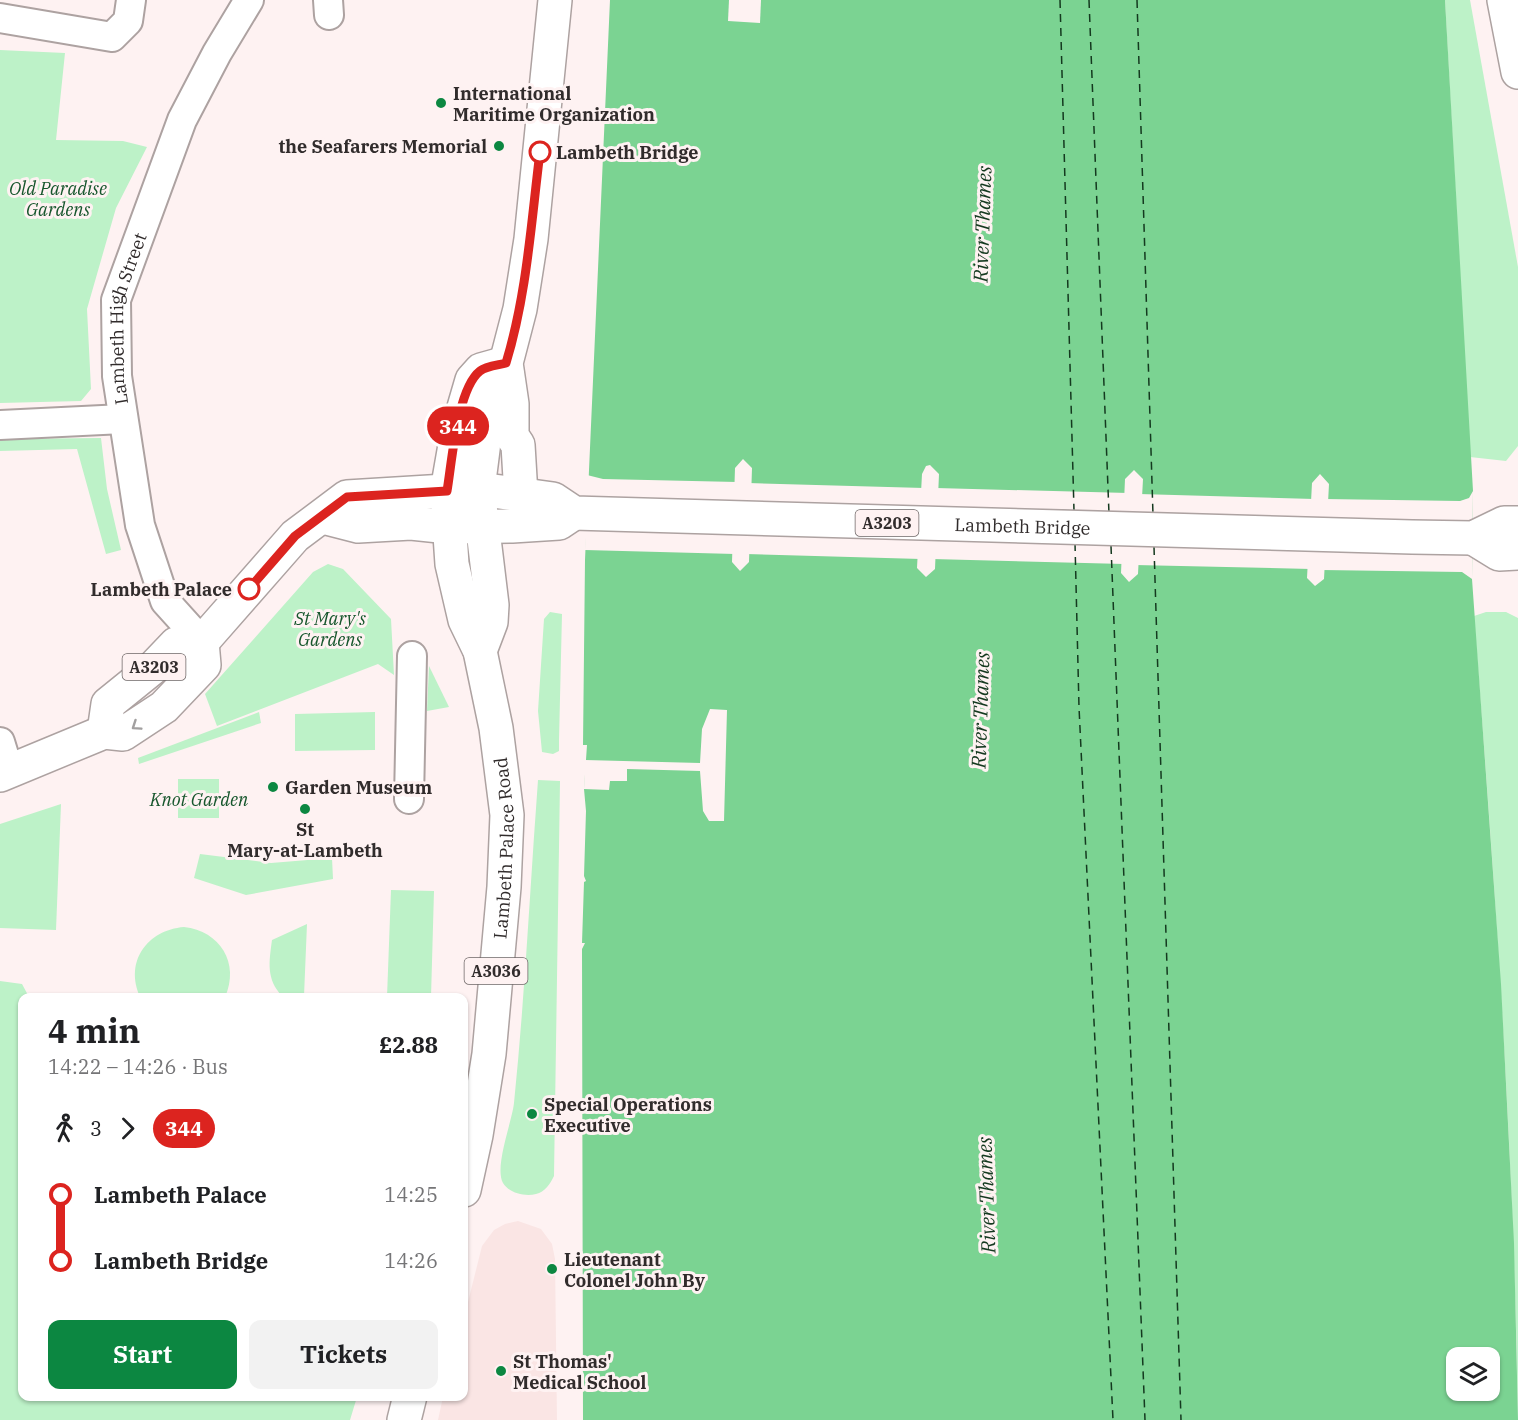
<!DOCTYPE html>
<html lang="en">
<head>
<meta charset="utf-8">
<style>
	:root { --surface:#fff; --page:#f2f2f2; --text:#202124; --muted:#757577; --accent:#0c8741 }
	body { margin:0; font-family:"IBM Plex Serif",serif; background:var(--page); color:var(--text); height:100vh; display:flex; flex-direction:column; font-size:22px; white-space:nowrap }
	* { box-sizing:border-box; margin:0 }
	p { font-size:20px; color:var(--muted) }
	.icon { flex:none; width:33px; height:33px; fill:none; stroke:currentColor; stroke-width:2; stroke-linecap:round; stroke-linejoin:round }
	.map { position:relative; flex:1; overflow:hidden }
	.details { position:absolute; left:18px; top:993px; width:450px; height:408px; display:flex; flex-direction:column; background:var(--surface); border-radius:12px; box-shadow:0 2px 4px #0004 }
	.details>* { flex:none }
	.badge { padding:0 12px; border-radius:20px; font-size:21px; line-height:39px }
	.tools { position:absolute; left:1446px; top:1347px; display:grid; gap:12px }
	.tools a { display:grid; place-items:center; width:54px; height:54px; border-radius:12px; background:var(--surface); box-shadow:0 2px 4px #0004; font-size:30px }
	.map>.badge { position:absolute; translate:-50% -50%; box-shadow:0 0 0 3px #fff }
	.legs { display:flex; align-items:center; gap:9px; height:66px; padding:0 30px; font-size:20px }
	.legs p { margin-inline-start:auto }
	.headline { display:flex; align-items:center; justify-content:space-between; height:102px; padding:0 30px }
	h1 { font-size:33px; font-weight:700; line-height:45px }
	.button { display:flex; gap:12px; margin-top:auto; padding:12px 30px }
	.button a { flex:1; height:69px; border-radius:12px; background:var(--accent); color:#fff; font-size:24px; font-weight:700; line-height:69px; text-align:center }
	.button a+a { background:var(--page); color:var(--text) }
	ul { padding:0 30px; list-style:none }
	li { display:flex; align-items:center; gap:21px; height:66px; font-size:22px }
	li i { display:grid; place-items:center; width:9px; height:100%; margin:0 8px; background:currentColor }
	li i::after { content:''; width:15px; height:15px; margin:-8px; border:4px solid; border-radius:50%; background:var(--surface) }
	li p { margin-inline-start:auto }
	li:first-child i { background:linear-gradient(#0000 50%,currentColor 0) }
	li:last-child i { background:linear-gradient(currentColor 50%,#0000 0) }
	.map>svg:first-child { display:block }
	.built { fill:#fae5e4 }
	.green { fill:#bdf2c8 }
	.water { fill:#7bd392; fill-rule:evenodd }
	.pier { fill:#fef2f2 }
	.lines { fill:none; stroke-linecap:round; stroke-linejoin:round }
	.ferry { stroke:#14391f; stroke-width:1.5; stroke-dasharray:8 6; stroke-linecap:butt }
	.minor-casing { stroke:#ada2a1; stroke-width:32 }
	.major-casing { stroke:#ada2a1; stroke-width:36 }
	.minor { stroke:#fff; stroke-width:28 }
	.major { stroke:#fff; stroke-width:33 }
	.oneway { stroke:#a2a0a0 }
	.line-1-casing { stroke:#fff; stroke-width:14 }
	.line-1 { stroke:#dc241f; stroke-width:9 }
	.poi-dot { fill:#0c8741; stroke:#fef2f2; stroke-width:2 }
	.stop-1-dot { fill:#fff; stroke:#dc241f; stroke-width:3 }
	.labels { text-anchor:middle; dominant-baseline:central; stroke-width:6; stroke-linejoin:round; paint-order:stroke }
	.shield { fill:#fef2f2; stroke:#6e6767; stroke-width:1.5 }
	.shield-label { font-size:16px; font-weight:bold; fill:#312c2c }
	.poi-label { font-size:18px; font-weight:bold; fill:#312c2c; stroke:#fef2f2; text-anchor:start }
	.stop-label { font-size:18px; font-weight:bold; fill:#312c2c; stroke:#fef2f2; text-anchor:start }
	.park-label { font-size:18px; font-style:italic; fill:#16562c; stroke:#fef2f2 }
	.street-label { font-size:18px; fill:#312c2c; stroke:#fef2f2 }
	.water-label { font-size:20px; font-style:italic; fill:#14391f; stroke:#fef2f2 }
</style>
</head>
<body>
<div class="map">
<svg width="1518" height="1420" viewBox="0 0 1518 1420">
	<rect width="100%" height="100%" fill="#fef2f2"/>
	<path class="built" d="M518,1221L541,1229L552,1244L555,1259L557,1420H438L443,1397L464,1396V1318L482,1246L494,1230L505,1224Z"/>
	<g class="green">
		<path d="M1445,0H1470L1518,267V446L1506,461L1470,457Z"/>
		<path d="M0,50L65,53L56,140L123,141L147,147L116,208L87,309L91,389L81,401L0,403Z"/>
		<path d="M101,438L107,489L121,550L106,554L77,449L0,451V439Z"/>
		<path d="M328,564L343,569L391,619L394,675L378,664L217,726L205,694L313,572Z"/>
		<path d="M550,612L562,614L559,740V751L553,754L542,752L538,711L544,619Z"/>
		<path d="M1486,612H1506L1518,618V1420C1514,1152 1495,884 1474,616Z"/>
		<path d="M429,666L449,707L427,711Z"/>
		<path d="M259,712L261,723L139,764L138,758Z"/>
		<path d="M375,712V750L295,751V714Z"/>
		<rect x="178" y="779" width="41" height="39"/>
		<path d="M538,780L560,781L554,1176C550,1184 545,1192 536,1194C525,1197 509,1193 503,1183C494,1167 512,1122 514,1103C525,995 530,887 538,780Z"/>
		<path d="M61,804L56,930L0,928V824Z"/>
		<path d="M200,854L271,863L332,858L333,879L246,895L194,878Z"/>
		<path d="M391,890L434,891L431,997H387Z"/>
		<path d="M307,924L304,996H282C266,979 269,962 272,940Z"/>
		<path d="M184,927C220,931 240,963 225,997H140C124,962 147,930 184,927Z"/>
		<path d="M0,981L22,984L29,997L22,998V1396L357,1397L350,1420H0Z"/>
	</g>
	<path class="water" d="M610,0H1445L1473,491L1472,579L1501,984L1514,1243L1518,1420H583L582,949L585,943H582L584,882L586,881L584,876L586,811L584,789L587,745H583L585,560ZM743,459L752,468L749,562L740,571L732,562L735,468ZM930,465L939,474L935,569L926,577L917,568L922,474L926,466ZM1134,470L1143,479L1138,574L1129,582L1121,573L1125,479ZM1320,474L1329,484L1324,579L1315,586L1307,578L1312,483ZM1456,1358H1490V1390H1456Z"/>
	<g class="pier">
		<path d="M729,0H761L760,23L728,21Z"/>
		<path d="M587,475L603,479L737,482L735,554L585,550Z"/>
		<path d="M748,483L924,488L921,559L746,554Z"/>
		<path d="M936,488L1128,493L1124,564L932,559Z"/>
		<path d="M1473,491L1472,579L1462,572L1322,570L1325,499L1460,501L1469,498Z"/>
		<path d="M1139,494L1314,499L1311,569L1135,565Z"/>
		<path d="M710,709L727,710L724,821H709L703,811L700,771L627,769V781H610L609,790L584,789L585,760L700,763L702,729Z"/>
	</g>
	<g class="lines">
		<g class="ferry">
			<path d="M1060,0L1074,511"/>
			<path d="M1089,0L1109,514"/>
			<path d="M1137,0L1153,515"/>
			<path d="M1075,543L1079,707L1113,1420"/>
			<path d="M1111,546L1145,1420"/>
			<path d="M1154,547L1181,1420"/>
		</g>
		<defs>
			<g id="minor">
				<path d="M328,0L329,15"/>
				<path d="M0,18L112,37L128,21L131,0"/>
				<path d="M0,425L123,419"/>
				<path id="s1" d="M202,642L165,601L140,525L117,376L116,300L182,120L217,53L249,0"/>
				<path d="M0,742L9,771"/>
				<path d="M409,799L412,656"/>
			</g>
			<g id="major">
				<path d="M1504,0L1518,72"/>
				<path d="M521,495L518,445L512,436V404L506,363L520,309L531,239L555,0"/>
				<path d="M323,517L358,526L411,523L449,527L512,526L559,523L574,513"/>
				<path d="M1473,538L1499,554L1518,553"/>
				<path d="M480,651L491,622L492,605L478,489L488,410L507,373"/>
				<path id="s2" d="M104,732L108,704L155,666L176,644L202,642L295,536L347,497L478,489L553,499L574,513L1412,537L1473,538L1504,523H1518"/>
				<path d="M0,775L104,732L123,734L164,707L204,665L202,642"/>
				<path id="s3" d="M464,1190L476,1135L489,1054L504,887L507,815L496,728L480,651L465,620L452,564L447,491L458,428L472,380L481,370L506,363"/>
				<path d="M404,1420L410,1396"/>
			</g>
		</defs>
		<use href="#minor" class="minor-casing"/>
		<use href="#major" class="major-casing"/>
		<use href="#minor" class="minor"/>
		<use href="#major" class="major"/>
	</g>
	<defs><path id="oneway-chevron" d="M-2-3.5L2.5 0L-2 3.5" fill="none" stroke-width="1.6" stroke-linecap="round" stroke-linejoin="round" transform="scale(1.5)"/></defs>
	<use class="oneway" href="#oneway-chevron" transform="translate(136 726) rotate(146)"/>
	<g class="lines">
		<defs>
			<path id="line-1" d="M249,589L295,536L347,497L447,491C452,462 457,389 480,371C486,366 499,365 506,363C527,294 531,223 540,152"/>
		</defs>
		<use href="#line-1" class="line-1-casing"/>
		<use href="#line-1" class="line-1"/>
	</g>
	<g class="poi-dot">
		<circle cx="441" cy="103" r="6"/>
		<circle cx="499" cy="146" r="6"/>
		<circle cx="273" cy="787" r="6"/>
		<circle cx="305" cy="809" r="6"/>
		<circle cx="532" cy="1114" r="6"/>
		<circle cx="552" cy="1269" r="6"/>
		<circle cx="501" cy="1371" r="6"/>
	</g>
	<g class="stop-1-dot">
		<circle cx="540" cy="152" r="10"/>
		<circle cx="249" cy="589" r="10"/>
	</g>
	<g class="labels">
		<g class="shield">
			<rect x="855.5" y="510" width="63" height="26" rx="4.5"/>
			<rect x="122.5" y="654" width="63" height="26" rx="4.5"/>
			<rect x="464.5" y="958" width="63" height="26" rx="4.5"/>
		</g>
		<g class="shield-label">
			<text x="887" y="523">A3203</text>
			<text x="154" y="667">A3203</text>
			<text x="496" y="971">A3036</text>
		</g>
		<g class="poi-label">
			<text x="453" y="93">International<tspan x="453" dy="21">Maritime Organization</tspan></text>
			<text x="487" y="146" text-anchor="end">the Seafarers Memorial</text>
			<text x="285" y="787">Garden Museum</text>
			<text x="305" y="829" text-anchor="middle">St<tspan x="305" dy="21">Mary-at-Lambeth</tspan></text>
			<text x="544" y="1104">Special Operations<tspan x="544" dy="21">Executive</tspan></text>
			<text x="564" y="1259">Lieutenant<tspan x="564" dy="21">Colonel John By</tspan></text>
			<text x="513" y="1361">St Thomas'<tspan x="513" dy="21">Medical School</tspan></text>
		</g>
		<g class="stop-label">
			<text x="556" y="152">Lambeth Bridge</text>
			<text x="232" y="589" text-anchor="end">Lambeth Palace</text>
		</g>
		<g class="park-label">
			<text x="58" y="188">Old Paradise<tspan x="58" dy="21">Gardens</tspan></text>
			<text x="330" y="618">St Mary's<tspan x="330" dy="21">Gardens</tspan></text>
			<text x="199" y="799">Knot Garden</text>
		</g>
		<g class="street-label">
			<text stroke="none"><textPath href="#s1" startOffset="345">Lambeth High Street</textPath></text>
			<text stroke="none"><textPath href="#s2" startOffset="1032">Lambeth Bridge</textPath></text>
			<text stroke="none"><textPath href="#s3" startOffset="345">Lambeth Palace Road</textPath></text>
		</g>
		<g class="water-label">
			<text transform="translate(982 224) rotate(-88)">River Thames</text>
			<text transform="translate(980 710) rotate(-88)">River Thames</text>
			<text transform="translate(986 1195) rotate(-92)">River Thames</text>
		</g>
	</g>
</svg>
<div class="tools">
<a><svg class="icon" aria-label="layers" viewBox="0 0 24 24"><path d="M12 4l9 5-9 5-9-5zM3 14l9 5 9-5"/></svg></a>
</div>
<b class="badge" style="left:458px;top:426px;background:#dc241f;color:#fff">344</b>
<section class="details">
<div class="headline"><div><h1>4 min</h1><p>14:22 – 14:26 · Bus</p></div><b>£2.88</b></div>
<div class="legs"><svg class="icon" aria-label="walk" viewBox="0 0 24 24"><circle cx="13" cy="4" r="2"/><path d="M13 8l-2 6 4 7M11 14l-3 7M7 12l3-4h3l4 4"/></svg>3<svg class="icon" aria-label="forward" viewBox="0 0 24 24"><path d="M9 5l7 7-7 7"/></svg><b class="badge" style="background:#dc241f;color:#fff">344</b></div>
<ul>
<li><i style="color:#dc241f"></i><b>Lambeth Palace</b><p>14:25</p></li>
<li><i style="color:#dc241f"></i><b>Lambeth Bridge</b><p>14:26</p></li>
</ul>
<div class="button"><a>Start</a><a>Tickets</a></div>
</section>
</div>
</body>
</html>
